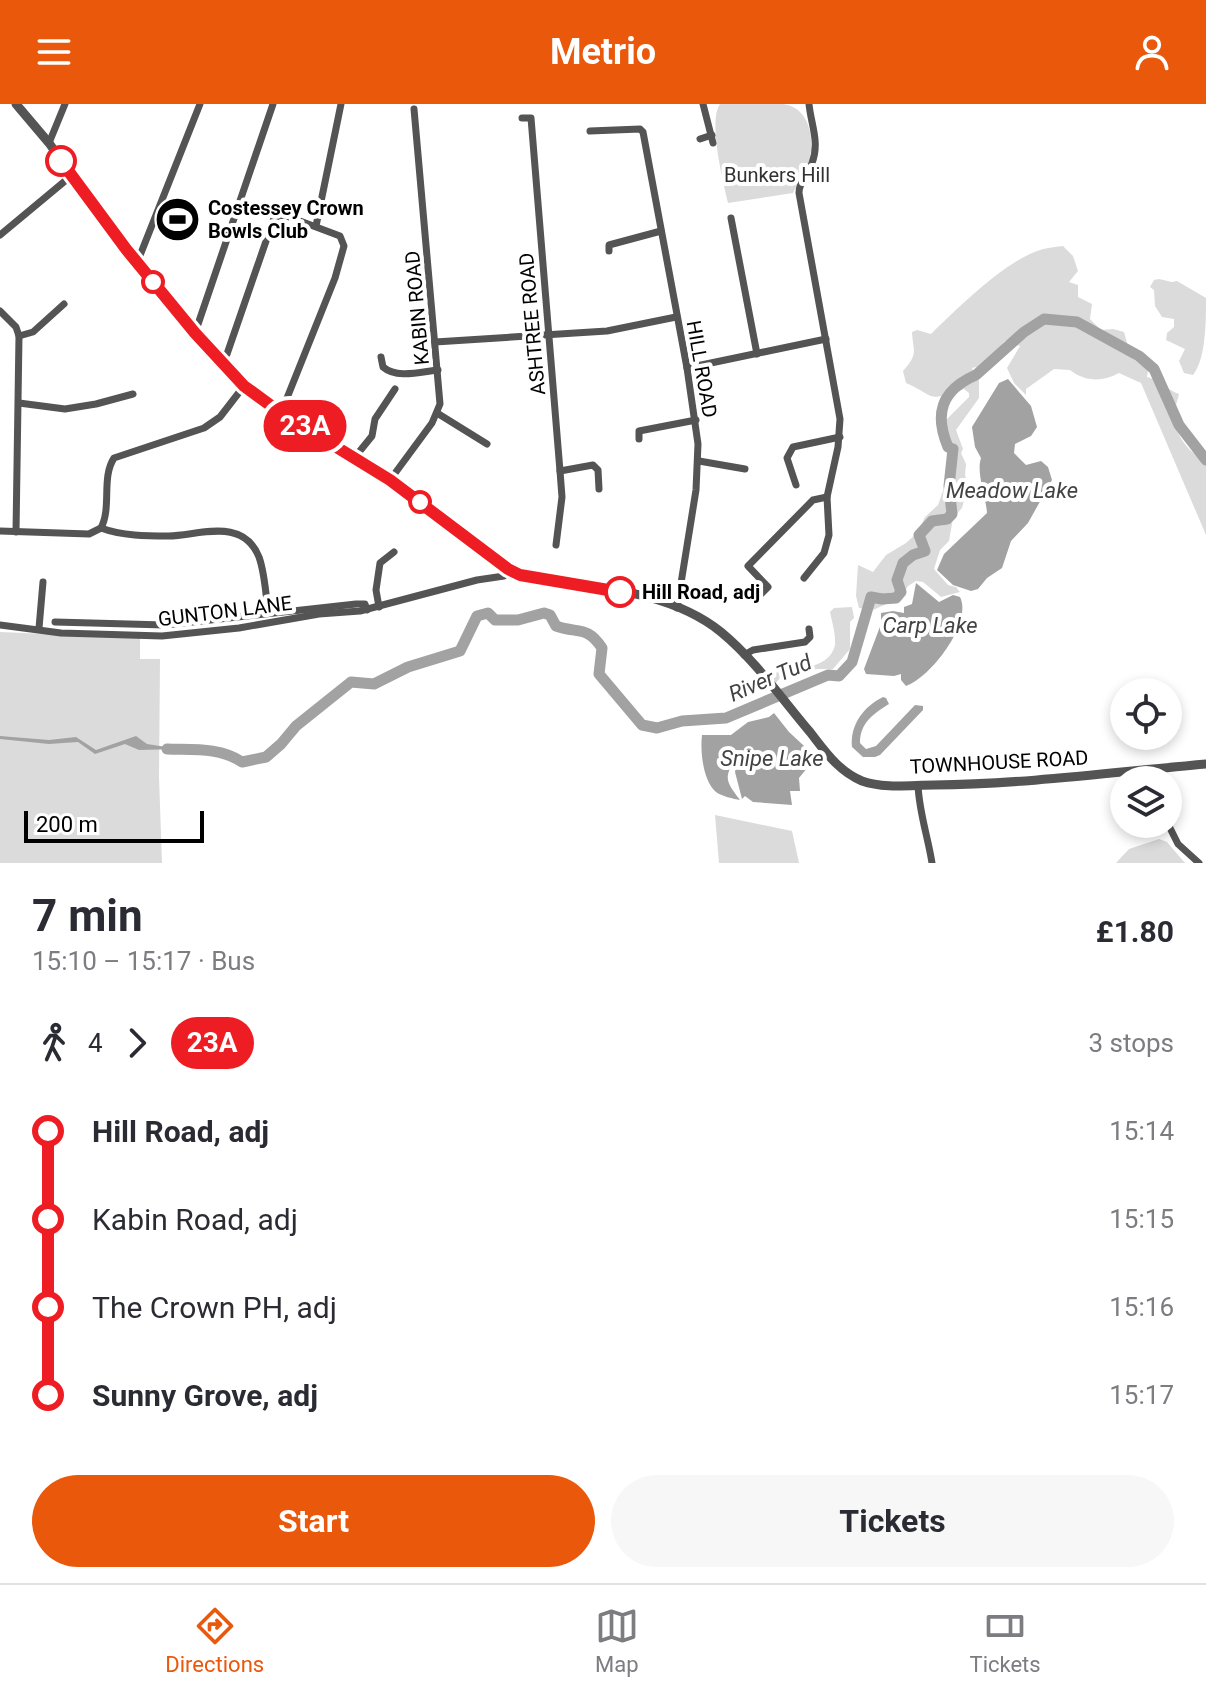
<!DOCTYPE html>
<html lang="en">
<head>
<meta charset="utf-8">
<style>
	:root { --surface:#fff; --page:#f7f7f7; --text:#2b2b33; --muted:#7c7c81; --line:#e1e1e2; --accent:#ea580c }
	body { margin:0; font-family:Roboto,sans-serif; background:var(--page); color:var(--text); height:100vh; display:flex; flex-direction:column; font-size:30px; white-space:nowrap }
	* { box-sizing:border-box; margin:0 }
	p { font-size:26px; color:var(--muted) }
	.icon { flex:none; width:44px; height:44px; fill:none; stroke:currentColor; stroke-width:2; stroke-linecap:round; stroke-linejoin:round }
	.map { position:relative; height:759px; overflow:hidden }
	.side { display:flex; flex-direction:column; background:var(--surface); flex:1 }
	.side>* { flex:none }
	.badge { padding:0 16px; border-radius:26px; font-size:28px; line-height:52px }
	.controls { position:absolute; left:1110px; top:574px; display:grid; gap:16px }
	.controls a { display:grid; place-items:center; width:72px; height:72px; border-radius:50%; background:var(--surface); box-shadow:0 4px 12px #0003; font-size:40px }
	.scale { position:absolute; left:24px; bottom:20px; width:180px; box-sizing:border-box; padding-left:8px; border:4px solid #000; border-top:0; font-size:22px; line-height:28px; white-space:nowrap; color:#000; -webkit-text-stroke:6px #fff; paint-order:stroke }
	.map>.badge { position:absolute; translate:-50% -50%; box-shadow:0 0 0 4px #fff }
	.legs { display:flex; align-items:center; gap:12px; height:88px; padding:0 32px; font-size:26px }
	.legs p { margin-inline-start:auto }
	.head { display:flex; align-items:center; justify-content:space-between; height:136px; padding:0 32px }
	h1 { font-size:44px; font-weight:700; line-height:60px }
	.primary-button { display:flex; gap:16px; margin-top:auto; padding:16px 32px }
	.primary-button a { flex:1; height:92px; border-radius:48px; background:var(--accent); color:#fff; font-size:32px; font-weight:700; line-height:92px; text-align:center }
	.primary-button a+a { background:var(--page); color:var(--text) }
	ul { padding:0 32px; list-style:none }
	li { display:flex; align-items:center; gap:28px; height:88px; font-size:30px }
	li i { display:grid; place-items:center; width:12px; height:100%; margin:0 10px; background:currentColor }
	li i::after { content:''; width:20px; height:20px; margin:-10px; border:6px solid; border-radius:50%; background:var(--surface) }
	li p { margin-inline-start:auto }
	li:first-child i { background:linear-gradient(#0000 50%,currentColor 0) }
	li:last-child i { background:linear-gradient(currentColor 50%,#0000 0) }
	header { display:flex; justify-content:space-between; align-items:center; height:104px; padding:0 32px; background:var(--accent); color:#fff; font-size:36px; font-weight:700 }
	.menu { display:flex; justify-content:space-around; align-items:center; height:112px; border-top:2px solid var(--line); background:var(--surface); font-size:22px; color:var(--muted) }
	.menu a { display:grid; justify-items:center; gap:4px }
	.menu .active { color:var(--accent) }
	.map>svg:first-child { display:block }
	.green { fill:#dbdbdb }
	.water { fill:#a2a2a2 }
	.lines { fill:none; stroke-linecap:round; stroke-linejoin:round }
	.river { stroke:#a2a2a2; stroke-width:11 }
	.minor { stroke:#545454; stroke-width:7 }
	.tertiary { stroke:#545454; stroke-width:9 }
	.line-1-casing { stroke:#fff; stroke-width:18 }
	.line-1 { stroke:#ee1d23; stroke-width:12 }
	.stop-1-dot { fill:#fff; stroke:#ee1d23; stroke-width:4 }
	.labels { text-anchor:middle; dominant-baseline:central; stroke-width:8; stroke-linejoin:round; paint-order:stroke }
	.park-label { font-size:20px; fill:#323232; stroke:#fff }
	.poi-label { font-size:20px; font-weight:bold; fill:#000; stroke:#fff; text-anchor:start }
	.street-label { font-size:20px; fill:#000; stroke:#fff }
	.stop-label { font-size:20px; font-weight:bold; fill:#000; stroke:#fff; text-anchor:start }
	.water-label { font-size:22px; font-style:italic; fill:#434343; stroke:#fff }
</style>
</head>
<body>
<header><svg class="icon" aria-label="menu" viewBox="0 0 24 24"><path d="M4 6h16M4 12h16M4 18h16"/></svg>Metrio<svg class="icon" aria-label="person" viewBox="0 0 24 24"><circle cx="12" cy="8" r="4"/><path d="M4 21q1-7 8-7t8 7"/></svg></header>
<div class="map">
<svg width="1206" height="759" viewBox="0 0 1206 759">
	<rect width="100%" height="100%" fill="#fff"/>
	<g class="green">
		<path d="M720,0C741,0 763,0 783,0C812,4 815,39 808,61C805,71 797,80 793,89L728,99C723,78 708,17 720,0Z"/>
		<path d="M169,98L194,108L185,133L159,123Z"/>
		<path d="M1063,142L1073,152L1078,167L1069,178L1078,181V193L1092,200L1090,215L1101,226L1113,225L1124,228L1131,253L1148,266L1147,273C1160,276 1167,286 1179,290C1177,299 1173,308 1174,316C1176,330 1191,354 1206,354V431L1141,279L1119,269C1103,278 1085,278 1070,266L1054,265L1026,285V291L1014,279L1007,264L1020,242L1005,237L985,261L972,264L979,277V294L956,326L963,345L961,349L966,360L965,371L968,382L962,404L953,414L949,437L940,446L934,465L948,481L956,483L960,488L941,493L923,478L916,477L908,482L902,493L873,506L859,504L856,492L858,461L873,468L886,451L906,439L918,428L925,413L938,401L945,381L955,366L941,337L947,315L969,293V289L964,285C925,298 939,294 906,279L903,267C919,249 913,248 912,228L917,226L931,230C958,204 1002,160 1037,147C1045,144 1055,143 1063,142Z"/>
		<path d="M1159,175L1172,178L1177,177L1206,194C1206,218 1206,255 1193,271L1184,269L1179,257L1185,245L1166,236L1167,229L1174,223V215L1162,213L1155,202L1154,186L1150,183L1154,176Z"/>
		<path d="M852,503L854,514L850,518V545L833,565C827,566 818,564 812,566C797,570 797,576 780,574L775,580L766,570C787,566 830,567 835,541C836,531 832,518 830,508L834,504Z"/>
		<path d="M0,528L140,534V555H160L159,673L162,759H0Z"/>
		<path d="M715,711L792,727L799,759H719Z"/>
		<path d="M1159,735L1167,738L1185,759H1116L1129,745Z"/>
	</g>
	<g class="water">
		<path d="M1008,275L1031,302L1037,323L1031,332L1015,340L1014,349L1026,361L1041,357L1048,363L1052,376L1028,419L1011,437L1002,464L987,474L978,485L971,487L953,481L937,466L944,450L987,409C986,393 976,369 981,354L975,343L972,323L999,279Z"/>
		<path d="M916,479L939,498L953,491L960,493C973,519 930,574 906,582L901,576V570L894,572L866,570L864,565L881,520V509L893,507L904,509V503L912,500Z"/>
		<path d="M883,593L886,594L889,600C873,610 860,619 860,639L866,645L876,642L915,601L923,602V606L880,651L875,653H863L852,643C850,621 863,603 883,593Z"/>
		<path d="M774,609L789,628L816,653L799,674L800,687H790L792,701L753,698L745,692L742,695L735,668L736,663L742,660L738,650C724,673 724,675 740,696C734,695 721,692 716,688C703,677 700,647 702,631H731L748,618L769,613Z"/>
		<path d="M0,632L49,636L76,633L96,646L136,632L147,640L179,645L139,646L125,640L95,650L78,638L49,640L0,635Z"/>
	</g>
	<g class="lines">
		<path class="river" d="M167,645C192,646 220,643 242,658L266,653L281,640L296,622L351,578L374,580L408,563L460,547L477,512L488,509L495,516H518L544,509L550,511L556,522C578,530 587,521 602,544L599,570L642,621L657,624L682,617L726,614L828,571L839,572L852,558L871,493L882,495L896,494L901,488L897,476L903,459L913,451L925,447L919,431L932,417L947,415L952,410L949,382L953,345L948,343C934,310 941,286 976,271L1024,228L1044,215L1077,218L1139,252L1154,265L1179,321L1206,356"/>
		<g class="minor">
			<path d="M703,0L713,39"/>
			<path d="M522,14H531L560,367L562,393L556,441"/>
			<path d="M590,27L640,25L643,28L687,264L698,340L696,386L677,504"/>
			<path d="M700,35L712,31"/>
			<path d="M49,39L65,0"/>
			<path d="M731,114L757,250"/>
			<path d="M316,122L341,0"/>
			<path d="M0,131L71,72"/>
			<path d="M609,147V141L661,127"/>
			<path d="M137,159L200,0"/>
			<path d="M0,207L16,223L19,232L16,428"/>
			<path d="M195,229L273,0"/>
			<path d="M19,232L33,228L64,200"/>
			<path d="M435,238L607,227L676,213"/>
			<path d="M381,253L383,263C397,275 420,268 438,266"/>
			<path d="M221,258L227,250L274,114L284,111L340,132L344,142L335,174L281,309"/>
			<path d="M687,264L826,235"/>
			<path d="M19,299L65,305L96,300L133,290"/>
			<path d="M437,309L487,340"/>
			<path d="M639,335V327L696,316"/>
			<path d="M355,353L372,332L375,315L395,285"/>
			<path d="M699,357L745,365"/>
			<path d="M560,367L593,361L598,366L599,385"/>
			<path d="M390,376L432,319L440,300L414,5"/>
			<path d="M796,381L787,354L793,343L840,333"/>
			<path d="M101,424C112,403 101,374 114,354L204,324L220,313L244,282"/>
			<path d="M0,427L89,430L101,424C122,432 147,432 169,432C200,431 243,413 259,453C265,470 266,491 268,509"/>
			<path d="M804,474L824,449L829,431L827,393L838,343L840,315L799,89C799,77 808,71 812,59C820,38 811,21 809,0"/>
			<path d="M757,494L768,483L748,462L813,396L827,393"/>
			<path d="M379,503L376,486L380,459L394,448"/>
			<path d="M55,518L165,521L356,500H365L367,506"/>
			<path d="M0,521L61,529L162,532L239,524L319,510L360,507L477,476L504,472L508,465"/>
			<path d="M39,524L43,478"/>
			<path d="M744,551L753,546L805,538L810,533L809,525"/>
			<path d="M918,681C919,708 928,733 932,759"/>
			<path d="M1168,720L1178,740L1199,759"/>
		</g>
		<path class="tertiary" d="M16,0L49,39L115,132L195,229L244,282L281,309L390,376L508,465L520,471C585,483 667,484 721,528C755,556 782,595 810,628C825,647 838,667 862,677C885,685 911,681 934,681C1025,680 1116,668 1206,660"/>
	</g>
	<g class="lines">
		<defs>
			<path id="line-1" d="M61,57L126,145L195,229L244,282L281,309L390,376L508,465L520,471L620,488"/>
		</defs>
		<use href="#line-1" class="line-1-casing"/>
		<use href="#line-1" class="line-1"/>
	</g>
	<defs>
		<symbol id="stadium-disc" viewBox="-11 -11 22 22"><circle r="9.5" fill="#000" stroke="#fff"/><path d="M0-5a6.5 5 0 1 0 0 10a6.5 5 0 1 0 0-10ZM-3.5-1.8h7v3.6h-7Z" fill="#fff"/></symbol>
	</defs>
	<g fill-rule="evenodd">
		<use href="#stadium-disc" x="152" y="90" width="51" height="51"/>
	</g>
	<g class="stop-1-dot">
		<circle cx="61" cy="57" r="14"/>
		<circle cx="153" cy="178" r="10"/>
		<circle cx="420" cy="398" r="10"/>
		<circle cx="620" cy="488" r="14"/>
	</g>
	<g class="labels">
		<g class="park-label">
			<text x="777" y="71">Bunkers Hill</text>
		</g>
		<g class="poi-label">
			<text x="208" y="104">Costessey Crown<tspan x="208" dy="23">Bowls Club</tspan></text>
		</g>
		<g class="street-label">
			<text transform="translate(417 204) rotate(-95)">KABIN ROAD</text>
			<text transform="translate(532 220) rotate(-95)">ASHTREE ROAD</text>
			<text transform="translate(702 265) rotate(80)">HILL ROAD</text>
			<text transform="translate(225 507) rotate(-7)">GUNTON LANE</text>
			<text transform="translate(999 658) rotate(-3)">TOWNHOUSE ROAD</text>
		</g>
		<g class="stop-label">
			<text x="642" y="488">Hill Road, adj</text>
		</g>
		<g class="water-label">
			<text x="1012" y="386">Meadow Lake</text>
			<text x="930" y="521">Carp Lake</text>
			<text transform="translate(770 574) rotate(-23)">River Tud</text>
			<text x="772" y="654">Snipe Lake</text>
		</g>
	</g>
</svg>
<div class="controls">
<a><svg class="icon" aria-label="locate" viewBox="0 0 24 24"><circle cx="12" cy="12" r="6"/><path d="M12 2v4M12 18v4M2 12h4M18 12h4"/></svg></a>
<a><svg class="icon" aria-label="layers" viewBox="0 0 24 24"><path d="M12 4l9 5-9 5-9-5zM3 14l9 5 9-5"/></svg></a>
</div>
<div class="scale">200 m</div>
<b class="badge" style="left:305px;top:322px;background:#ee1d23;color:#fff">23A</b>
</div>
<section class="side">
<div class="head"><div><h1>7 min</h1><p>15:10 – 15:17 · Bus</p></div><b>£1.80</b></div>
<div class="legs"><svg class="icon" aria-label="walk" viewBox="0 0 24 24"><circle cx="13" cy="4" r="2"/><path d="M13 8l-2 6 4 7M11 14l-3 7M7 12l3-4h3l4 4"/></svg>4<svg class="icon" aria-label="forward" viewBox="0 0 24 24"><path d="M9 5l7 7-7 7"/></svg><b class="badge" style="background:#ee1d23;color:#fff">23A</b><p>3 stops</p></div>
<ul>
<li><i style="color:#ee1d23"></i><b>Hill Road, adj</b><p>15:14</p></li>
<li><i style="color:#ee1d23"></i><span>Kabin Road, adj</span><p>15:15</p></li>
<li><i style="color:#ee1d23"></i><span>The Crown PH, adj</span><p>15:16</p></li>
<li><i style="color:#ee1d23"></i><b>Sunny Grove, adj</b><p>15:17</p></li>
</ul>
<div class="primary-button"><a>Start</a><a>Tickets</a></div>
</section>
<nav class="menu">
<a class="active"><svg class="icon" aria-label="directions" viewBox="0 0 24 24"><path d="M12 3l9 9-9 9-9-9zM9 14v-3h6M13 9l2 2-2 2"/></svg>Directions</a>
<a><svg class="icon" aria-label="map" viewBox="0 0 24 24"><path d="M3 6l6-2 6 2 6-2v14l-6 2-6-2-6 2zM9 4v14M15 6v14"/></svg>Map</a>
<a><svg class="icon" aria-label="tickets" viewBox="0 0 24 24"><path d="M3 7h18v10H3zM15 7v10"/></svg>Tickets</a>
</nav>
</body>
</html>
